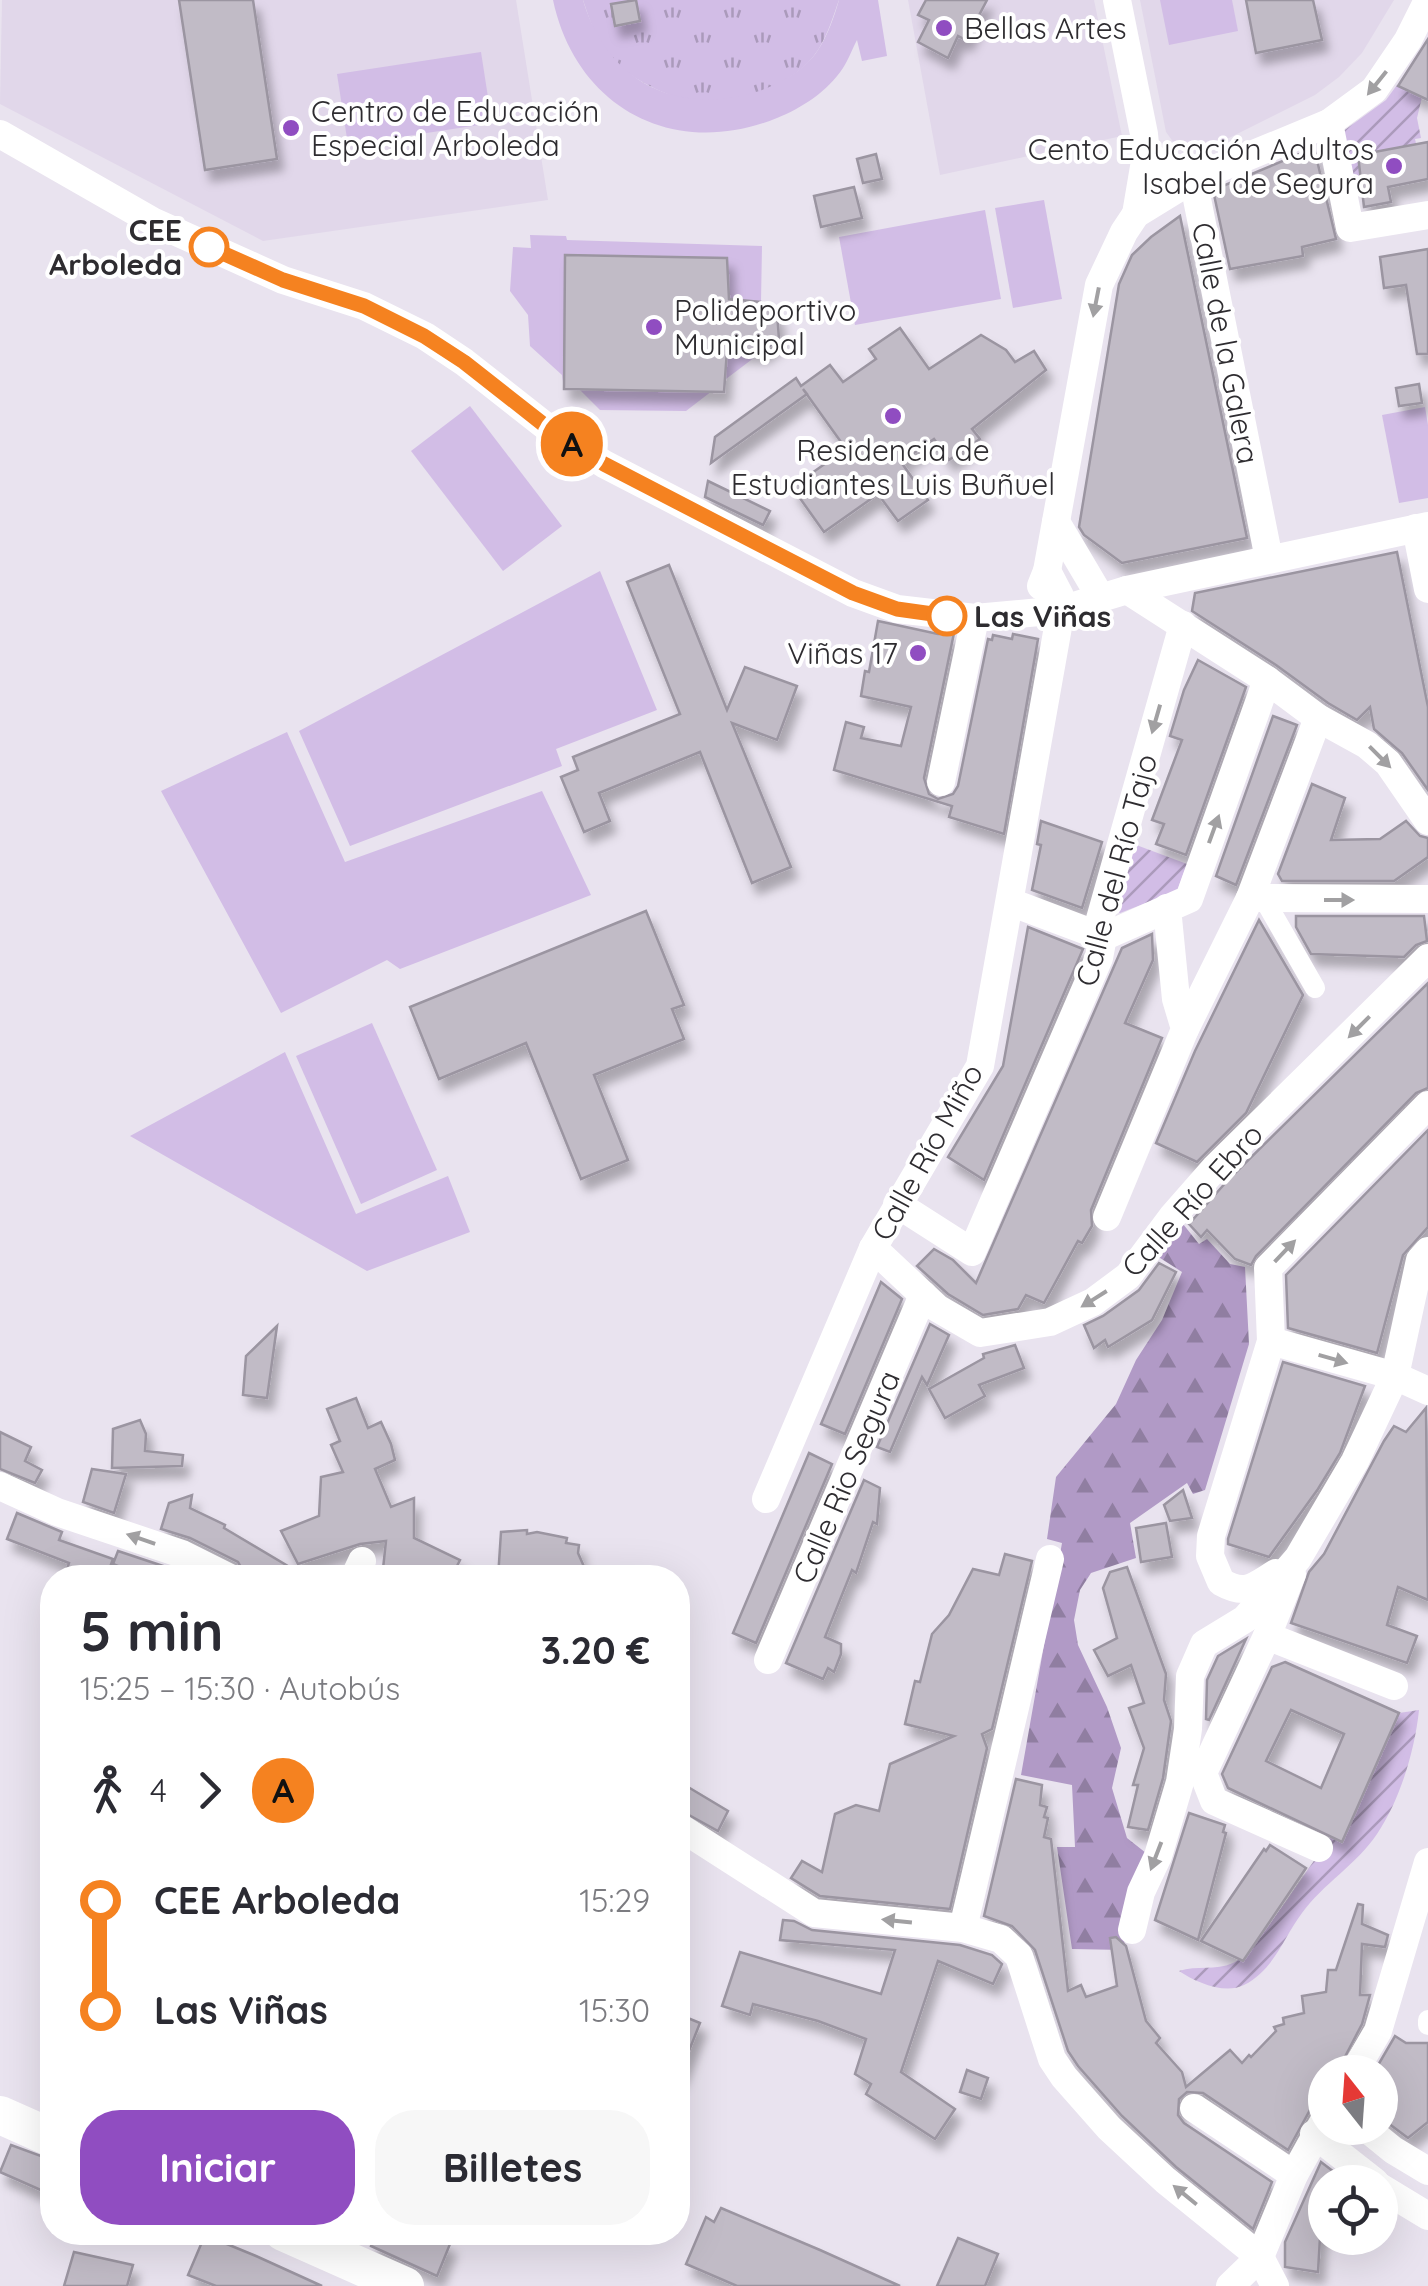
<!DOCTYPE html>
<html lang="es">
<head>
<meta charset="utf-8">
<style>
	:root { --surface:#fff; --page:#f7f7f7; --text:#2b2b33; --muted:#7c7c81; --accent:#904dc1 }
	body { margin:0; font-family:Quicksand,sans-serif; background:var(--page); color:var(--text); height:100vh; display:flex; flex-direction:column; font-size:38px; white-space:nowrap }
	* { box-sizing:border-box; margin:0 }
	p { font-size:32px; color:var(--muted) }
	.icon { flex:none; width:55px; height:55px; fill:none; stroke:currentColor; stroke-width:2; stroke-linecap:round; stroke-linejoin:round }
	.map { position:relative; flex:1; overflow:hidden }
	.drawer { position:absolute; left:40px; top:1565px; width:650px; height:680px; display:flex; flex-direction:column; background:var(--surface); border-radius:40px; box-shadow:0 10px 40px #0002 }
	.drawer>* { flex:none }
	.badge { padding:0 20px; border-radius:32px; font-size:35px; line-height:65px }
	.needle { width:65px; rotate:343deg }
	.buttons { position:absolute; left:1308px; top:2055px; display:grid; gap:20px }
	.buttons a { display:grid; place-items:center; width:90px; height:90px; border-radius:50%; background:var(--surface); box-shadow:0 10px 40px #0002; font-size:50px }
	.map>.badge { position:absolute; translate:-50% -50%; box-shadow:0 0 0 5px #fff }
	.legs { display:flex; align-items:center; gap:15px; height:110px; padding:0 40px; font-size:32px }
	.legs p { margin-inline-start:auto }
	.overview { display:flex; align-items:center; justify-content:space-between; height:170px; padding:0 40px }
	h1 { font-size:55px; font-weight:800; line-height:75px }
	.button { display:flex; gap:20px; margin-top:auto; padding:20px 40px }
	.button a { flex:1; height:115px; border-radius:40px; background:var(--accent); color:#fff; font-size:40px; font-weight:800; line-height:115px; text-align:center }
	.button a+a { background:var(--page); color:var(--text) }
	ul { padding:0 40px; list-style:none }
	li { display:flex; align-items:center; gap:35px; height:110px; font-size:38px }
	li i { display:grid; place-items:center; width:15px; height:100%; margin:0 12px; background:currentColor }
	li i::after { content:''; width:25px; height:25px; margin:-12px; border:8px solid; border-radius:50%; background:var(--surface) }
	li p { margin-inline-start:auto }
	li:first-child i { background:linear-gradient(#0000 50%,currentColor 0) }
	li:last-child i { background:linear-gradient(currentColor 50%,#0000 0) }
	.map>svg:first-child { display:block }
	.built { fill:#e1d7ea }
	.grass { fill:url(#grass-tufts) }
	.forest { fill:url(#forest-firs) }
	.park { fill:#d2bde6 }
	.garden { fill:url(#garden-furrows) }
	.building { fill:#c1bbc6; stroke:#9b95a1; stroke-width:2.5; fill-rule:evenodd; filter:url(#shadow) }
	.lines { fill:none; stroke-linecap:round; stroke-linejoin:round }
	.pedestrian { stroke:#fff; stroke-width:20 }
	.minor { stroke:#fff; stroke-width:28 }
	.secondary { stroke:#fff; stroke-width:38 }
	.oneway { fill:#a1a0a2 }
	.line-1-casing { stroke:#fff; stroke-width:22 }
	.line-1 { stroke:#f58220; stroke-width:15 }
	.poi-dot { fill:#904dc1; stroke:#fff; stroke-width:4 }
	.stop-1-dot { fill:#fff; stroke:#f58220; stroke-width:5 }
	.labels { text-anchor:middle; dominant-baseline:central; stroke-width:8; stroke-linejoin:round; paint-order:stroke }
	.poi-label { font-size:30px; fill:#2e2c30; stroke:#fff; text-anchor:start }
	.stop-label { font-size:30px; font-weight:bold; fill:#2e2c30; stroke:#fff; text-anchor:end }
	.street-label { font-size:30px; fill:#2e2c30; stroke:#fff }
</style>
</head>
<body>
<div class="map">
<svg width="1428" height="2286" viewBox="0 0 1428 2286">
	<defs>
		<pattern id="grass-tufts" width="24" height="20" patternUnits="userSpaceOnUse" patternTransform="scale(2.5)"><rect width="24" height="20" fill="#d2bde6"/><path d="M3 7l-1-3M5 7V3M7 7l1-3M15 17l-1-3M17 17v-4M19 17l1-3" fill="none" stroke="#ab9abb"/></pattern>
		<pattern id="forest-firs" width="22" height="20" patternUnits="userSpaceOnUse" patternTransform="scale(2.5)"><rect width="22" height="20" fill="#b19ac6"/><path d="M5 1l3.5 6h-7zM16 11l3.5 6h-7z" fill="#907ea1"/></pattern>
		<pattern id="garden-furrows" width="10" height="10" patternUnits="userSpaceOnUse" patternTransform="scale(2.5)"><rect width="10" height="10" fill="#d2bde6"/><path d="M-1 1l2-2M0 10L10 0M9 11l2-2" fill="none" stroke="#ab9abb"/></pattern>
		<filter id="shadow"><feDropShadow dx="6" dy="11" stdDeviation="5" flood-color="#0004"/></filter>
	</defs>
	<rect width="100%" height="100%" fill="#e9e3ef"/>
	<g class="built">
		<path d="M2,0H516L548,200L263,241L0,104Z"/>
		<path d="M908,0H1094L1122,136L940,175Z"/>
		<path d="M1140,0H1394L1362,53L1339,77L1315,95L1213,146L1194,148L1174,143L1166,132Z"/>
	</g>
	<path class="grass" d="M583,0H839C833,17 828,34 818,50C796,85 736,106 696,101C669,98 640,83 619,66C599,49 591,24 583,0Z"/>
	<path class="forest" d="M1183,1224L1199,1244L1207,1239L1230,1264L1245,1267L1249,1344L1205,1490L1193,1494L1187,1483L1130,1523L1136,1558L1091,1573L1080,1590L1074,1620L1078,1645L1107,1707L1121,1748L1112,1788L1127,1838L1146,1853L1126,1913L1124,1950L1072,1949L1057,1847H1075L1072,1785L1021,1775L1062,1543L1047,1539L1056,1477L1116,1404L1136,1360L1162,1320L1182,1272L1157,1256Z"/>
	<g class="park">
		<path d="M553,0H583C607,81 676,116 756,92C779,85 805,70 818,50C828,35 834,17 839,0H878L887,56L862,61L857,40C852,49 849,59 843,68C828,91 802,108 777,118C674,160 576,108 553,0Z"/>
		<path d="M1160,0H1232L1238,31L1169,45Z"/>
		<path d="M481,52L492,123L348,145L337,74Z"/>
		<path d="M1044,200L1062,299L1013,308L995,208Z"/>
		<path d="M985,210L1001,299L855,325L839,237Z"/>
		<path d="M530,235L566,236L567,240L762,246L761,302L777,313L779,339L726,379L724,392L712,391L686,411L600,410L580,390L564,389L562,375L530,346L528,315L510,291L513,247L531,248Z"/>
		<path d="M470,406L562,526L503,571L411,451Z"/>
		<path d="M1425,407L1428,425V498L1399,503L1382,415Z"/>
		<path d="M600,571L657,710L556,749L562,766L350,846L299,731Z"/>
		<path d="M287,732L345,862L542,791L591,895L400,969L387,960L281,1013L161,791Z"/>
		<path d="M372,1023L437,1170L361,1204L296,1056Z"/>
		<path d="M285,1052L356,1214L448,1176L470,1232L367,1271L130,1136Z"/>
	</g>
	<g class="garden">
		<path d="M1397,85L1422,97L1417,118L1421,138L1415,139L1418,152L1389,149L1359,155L1366,182L1352,184L1342,132L1386,100Z"/>
		<path d="M1131,843L1187,864L1177,891L1120,913L1113,909Z"/>
		<path d="M1419,1710C1415,1750 1400,1800 1377,1834C1357,1864 1323,1884 1302,1913C1283,1938 1275,1969 1244,1985C1225,1995 1195,1982 1179,1971C1197,1965 1215,1971 1233,1963C1255,1954 1311,1862 1331,1837L1343,1841L1399,1713Z"/>
	</g>
	<g class="building">
		<path d="M179,0H253L277,159L205,170Z"/>
		<path d="M636,0L640,21L615,26L611,4Z"/>
		<path d="M926,0H987L966,40L958,36L948,58L918,42L929,20L918,15Z"/>
		<path d="M1246,0H1313L1322,40L1256,53Z"/>
		<path d="M1428,39V100L1398,86Z"/>
		<path d="M1428,142V179L1388,187L1391,202L1364,207L1358,155Z"/>
		<path d="M1314,148L1336,239L1302,247L1303,256L1230,269L1213,190Z"/>
		<path d="M876,154L882,179L863,183L857,159Z"/>
		<path d="M854,187L862,218L821,227L814,196Z"/>
		<path d="M1180,216L1247,538L1122,563L1084,535L1079,527L1119,284L1132,255L1151,237Z"/>
		<path d="M1428,249V354H1417L1406,285L1384,288L1380,257Z"/>
		<path d="M565,255L727,258L729,299L761,302L777,313L779,339L762,352L727,350L724,392L564,389Z"/>
		<path d="M900,328L929,369L981,335L1006,350L1015,362L1034,351L1046,370L972,429L980,439L949,460L934,439L901,462L928,500L898,521L878,494L824,532L792,487L846,449L803,389L807,394L711,463L715,437L796,378L801,386L830,365L843,382L876,359L869,349Z"/>
		<path d="M1419,384L1422,403L1399,406L1396,388Z"/>
		<path d="M708,481L770,511L763,525L705,497Z"/>
		<path d="M1397,552L1428,707V790L1402,753L1374,729L1370,707L1357,720L1328,703L1276,665L1192,611L1195,593Z"/>
		<path d="M669,565L727,710L745,667L797,686L777,740L732,723L791,867L752,883L700,752L599,793L610,821L584,832L561,777L578,770L573,757L680,714L627,582Z"/>
		<path d="M878,621L938,634L954,633L924,778L929,794L938,799L953,794L958,786L988,639L992,640L993,635L1012,639L1013,634L1038,639L1004,834L949,817L952,806L834,770L846,722L864,727L861,738L901,746L911,707L861,696L865,671L869,672Z"/>
		<path d="M1198,660L1246,687L1186,855L1156,844L1164,824L1152,820L1182,740L1170,736L1184,690Z"/>
		<path d="M1273,716L1297,725L1236,885L1216,876Z"/>
		<path d="M1312,784L1345,798L1331,840L1380,839L1406,821L1420,836L1428,838V857L1394,881H1282L1278,874Z"/>
		<path d="M1041,821L1102,842L1082,908L1032,890L1041,845L1037,844Z"/>
		<path d="M646,911L684,1005L672,1009L684,1039L594,1075L628,1160L581,1179L526,1043L439,1079L410,1007Z"/>
		<path d="M1296,916H1424L1427,941L1416,945L1404,957L1311,954L1296,927Z"/>
		<path d="M1259,920L1303,995L1246,1113L1197,1162L1156,1143L1195,1051Z"/>
		<path d="M1028,927L1083,949L984,1180L948,1157L1003,1066Z"/>
		<path d="M1152,934L1153,960L1125,1023L1162,1038L1091,1210L1092,1226L1082,1243L1078,1241L1044,1303L1026,1295L1018,1309L983,1315L948,1294L917,1266L934,1249L953,1260L976,1283L1122,948Z"/>
		<path d="M1428,983V1088L1416,1093L1256,1256L1251,1265L1235,1259L1207,1230L1201,1237L1189,1224L1228,1180Z"/>
		<path d="M1428,1130V1227L1403,1255L1377,1353L1288,1328L1286,1275Z"/>
		<path d="M1159,1263L1176,1272L1152,1320L1108,1347L1105,1340L1094,1348L1084,1325L1103,1316L1139,1290Z"/>
		<path d="M881,1282L902,1299L845,1434L821,1424Z"/>
		<path d="M930,1324L949,1335L927,1385L922,1377L890,1452L877,1447Z"/>
		<path d="M277,1326L267,1398L243,1395L246,1356Z"/>
		<path d="M1015,1345L1024,1368L979,1385L985,1396L945,1418L929,1389L984,1358L983,1354Z"/>
		<path d="M1283,1362L1365,1386L1340,1453L1318,1489L1269,1557L1228,1544V1539Z"/>
		<path d="M356,1398L368,1428L381,1422L391,1444L395,1460L375,1469L391,1507L414,1498V1538L460,1560L451,1578H382L386,1541L360,1544L298,1564L281,1531L319,1516L321,1477L343,1472L331,1445L340,1441L327,1409Z"/>
		<path d="M1426,1408L1428,1600L1398,1587L1387,1625L1417,1636L1407,1663L1291,1623L1309,1572L1324,1554L1384,1441L1394,1426L1406,1432Z"/>
		<path d="M140,1420L146,1434L145,1451L183,1455L182,1466L112,1468L113,1429Z"/>
		<path d="M0,1432L31,1447L25,1461L42,1470L35,1483L0,1469Z"/>
		<path d="M809,1453L832,1464L756,1643L733,1633Z"/>
		<path d="M92,1469L126,1474L114,1513L83,1502Z"/>
		<path d="M864,1480L880,1488L877,1524L873,1522L856,1573L852,1570L825,1637L841,1644V1654L834,1672L828,1668L823,1679L786,1663Z"/>
		<path d="M1183,1490L1192,1518L1170,1521L1164,1505Z"/>
		<path d="M192,1495L190,1508L225,1525L224,1528L308,1578H247L238,1562L190,1538L161,1529L169,1503Z"/>
		<path d="M17,1513L62,1532L59,1540L113,1559L106,1578H64L69,1563L7,1539Z"/>
		<path d="M1166,1523L1172,1557L1141,1562L1136,1528Z"/>
		<path d="M527,1530V1534L537,1532L567,1538L566,1543L579,1545L578,1553L589,1578H498L501,1532Z"/>
		<path d="M118,1551L175,1570L190,1578H146L113,1564Z"/>
		<path d="M1005,1554L1032,1561L992,1729L982,1734L987,1748L950,1909L820,1896L791,1878L802,1861L822,1872L835,1814L856,1805L879,1811L890,1764L954,1736L905,1724L915,1681L920,1682L932,1634L949,1615L973,1569L999,1575Z"/>
		<path d="M1127,1567L1166,1674L1164,1700L1171,1721L1163,1778L1148,1830L1128,1827L1138,1785H1133L1144,1748L1129,1708L1144,1703L1131,1665L1108,1676L1094,1650L1117,1638L1103,1588L1110,1572Z"/>
		<path d="M1246,1639L1209,1720L1206,1719L1207,1680L1218,1656Z"/>
		<path d="M1285,1662L1399,1713L1342,1842L1228,1788L1222,1774L1272,1667ZM1291,1710L1344,1734L1321,1788L1266,1761Z"/>
		<path d="M1016,1779L1042,1785L1040,1805L1047,1807L1044,1817L1048,1818L1044,1837L1051,1839L1068,1991L1081,1985L1086,1997L1117,1986L1110,1938L1116,1937L1126,1946L1146,2021L1160,2038L1156,2043L1182,2072L1186,2087L1230,2050L1242,2063L1249,2055L1251,2057L1276,2031L1274,2027L1284,2024L1283,2018L1304,2013L1302,1996L1326,1992L1328,1970H1336L1358,1904L1363,1905L1362,1924L1388,1935L1385,1947L1362,1944L1360,1995H1370L1362,2024L1337,2072H1325V2102L1310,2110L1288,2150L1203,2093L1187,2092L1179,2099L1178,2115L1184,2123L1272,2182L1253,2229L1176,2167L1122,2116L1078,2066L1068,2051L1035,1950L1012,1926L984,1916Z"/>
		<path d="M678,1781L728,1811L718,1831L678,1809Z"/>
		<path d="M1189,1813L1225,1825L1223,1832L1226,1833L1198,1940L1155,1920Z"/>
		<path d="M1270,1845L1306,1868L1243,1961L1201,1941L1264,1849L1266,1851Z"/>
		<path d="M783,1920L794,1921L812,1930L960,1945L992,1955L1002,1964L993,1984L938,1961L901,2072L955,2109L935,2139L866,2094L871,2084L855,2074L866,2039L818,2021L753,2004L750,2015L722,2006L740,1952L881,1994L895,1950L780,1940Z"/>
		<path d="M678,2014L700,2023L679,2076H678Z"/>
		<path d="M1395,2036L1406,2043H1428V2122L1408,2138L1380,2117V2072H1374Z"/>
		<path d="M967,2070L988,2078L981,2099L960,2092Z"/>
		<path d="M11,2145L52,2160V2195L0,2172Z"/>
		<path d="M1321,2162L1347,2182H1325V2228L1320,2237L1318,2272L1285,2267V2242Z"/>
		<path d="M721,2208L820,2250L900,2286H737L686,2264L706,2217L714,2222Z"/>
		<path d="M376,2232H423L450,2244L437,2276L371,2246Z"/>
		<path d="M205,2235L256,2256L322,2286H216L188,2275Z"/>
		<path d="M958,2238L998,2254L985,2286H937Z"/>
		<path d="M74,2252L133,2265L127,2286H64Z"/>
	</g>
	<g class="lines">
		<g class="pedestrian">
			<path d="M1264,899L1315,988"/>
			<path d="M1428,2025V2020"/>
		</g>
		<g class="minor">
			<path d="M1117,0L1144,134L1146,155L1136,214"/>
			<path d="M1329,123L1350,228L1428,215"/>
			<path d="M0,134L152,221L283,280L364,306L425,336L464,362L548,428L604,464L853,593L897,609L975,618L1061,610L1127,590L1428,526"/>
			<path d="M1146,155L1193,179L1269,559"/>
			<path d="M1056,522L1101,598"/>
			<path d="M1416,528L1428,589"/>
			<path d="M1041,586L1047,571L1099,285L1124,232L1136,214L1193,179L1329,123L1374,90L1408,40L1428,0"/>
			<path d="M1127,590L1267,680L1318,718L1367,745L1388,763L1428,821"/>
			<path d="M941,782L975,618"/>
			<path d="M1250,898L1428,899"/>
			<path d="M1010,902L1103,937L1189,899L1267,680"/>
			<path d="M1185,1029L1250,898L1318,718"/>
			<path d="M897,1204L972,1252L1099,958L1103,937L1100,919L1183,625"/>
			<path d="M1107,1217L1185,1029L1176,999L1167,908"/>
			<path d="M873,1248L937,1308L980,1333L1050,1322L1093,1302L1128,1276L1172,1217L1215,1168L1428,958"/>
			<path d="M1271,1341L1395,1376L1428,1391"/>
			<path d="M0,1486L57,1512L182,1554L230,1578"/>
			<path d="M766,1499L873,1248L980,1066L1061,610L1060,596L1047,571"/>
			<path d="M1276,1573C1253,1587 1246,1596 1221,1582L1210,1556L1211,1536L1271,1341L1268,1268L1428,1105"/>
			<path d="M1292,1574L1267,1636L1203,1773L1214,1801L1319,1848"/>
			<path d="M354,1578L362,1561"/>
			<path d="M1267,1636L1394,1686"/>
			<path d="M768,1660L923,1295"/>
			<path d="M678,1826L814,1913L963,1928L1001,1939L1019,1956L1052,2059L1064,2077L1109,2128L1165,2180L1260,2257L1275,2286"/>
			<path d="M963,1928L1050,1559"/>
			<path d="M1132,1930L1141,1892L1158,1856L1180,1782L1188,1729L1190,1676L1204,1644L1245,1619L1298,1558L1355,1461L1395,1376L1420,1260L1428,1251"/>
			<path d="M1354,2072L1378,2031L1428,1862"/>
			<path d="M1194,2108L1294,2175"/>
			<path d="M1366,2128L1393,2150L1428,2171"/>
			<path d="M1314,2134L1375,2182"/>
			<path d="M1380,2187L1428,2216"/>
			<path d="M1230,2286L1260,2257L1294,2175L1325,2119"/>
		</g>
		<g class="secondary">
			<path d="M0,2115L52,2138"/>
			<path d="M283,2232L405,2286"/>
		</g>
	</g>
	<defs><path id="oneway-solid" d="M-6-.8H1V-3.2L6.5 0L1 3.2V.8H-6Z" transform="scale(2.5)"/></defs>
	<g class="oneway">
		<use href="#oneway-solid" transform="translate(1377 83) rotate(129)"/>
		<use href="#oneway-solid" transform="translate(1096 302) rotate(101)"/>
		<use href="#oneway-solid" transform="translate(1156 719) rotate(106)"/>
		<use href="#oneway-solid" transform="translate(1380 757) rotate(45)"/>
		<use href="#oneway-solid" transform="translate(1214 829) rotate(-70)"/>
		<use href="#oneway-solid" transform="translate(1339 900)"/>
		<use href="#oneway-solid" transform="translate(1359 1027) rotate(135)"/>
		<use href="#oneway-solid" transform="translate(1285 1251) rotate(-46)"/>
		<use href="#oneway-solid" transform="translate(1094 1299) rotate(148)"/>
		<use href="#oneway-solid" transform="translate(1333 1359) rotate(16)"/>
		<use href="#oneway-solid" transform="translate(141 1539) rotate(-161)"/>
		<use href="#oneway-solid" transform="translate(1156 1856) rotate(111)"/>
		<use href="#oneway-solid" transform="translate(897 1921) rotate(-174)"/>
		<use href="#oneway-solid" transform="translate(1185 2195) rotate(-141)"/>
	</g>
	<g class="lines">
		<defs>
			<path id="line-1" d="M209,247L283,280L364,306L424,336L464,362L548,428L604,464L853,593L897,609L947,616"/>
		</defs>
		<use href="#line-1" class="line-1-casing"/>
		<use href="#line-1" class="line-1"/>
	</g>
	<g class="poi-dot">
		<circle cx="944" cy="28" r="10"/>
		<circle cx="291" cy="128" r="10"/>
		<circle cx="1394" cy="166" r="10"/>
		<circle cx="654" cy="327" r="10"/>
		<circle cx="893" cy="416" r="10"/>
		<circle cx="918" cy="653" r="10"/>
	</g>
	<g class="stop-1-dot">
		<circle cx="209" cy="247" r="18"/>
		<circle cx="947" cy="616" r="18"/>
	</g>
	<g class="labels">
		<g class="poi-label">
			<text x="964" y="28">Bellas Artes</text>
			<text x="311" y="111">Centro de Educación<tspan x="311" dy="34">Especial Arboleda</tspan></text>
			<text x="1374" y="149" text-anchor="end">Cento Educación Adultos<tspan x="1374" dy="34">Isabel de Segura</tspan></text>
			<text x="674" y="310">Polideportivo<tspan x="674" dy="34">Municipal</tspan></text>
			<text x="893" y="450" text-anchor="middle">Residencia de<tspan x="893" dy="34">Estudiantes Luis Buñuel</tspan></text>
			<text x="898" y="653" text-anchor="end">Viñas 17</text>
		</g>
		<g class="stop-label">
			<text x="182" y="230">CEE<tspan x="182" dy="34">Arboleda</tspan></text>
			<text x="974" y="616" text-anchor="start">Las Viñas</text>
		</g>
		<g class="street-label">
			<text transform="translate(1226 343) rotate(79)">Calle de la Galera</text>
			<text transform="translate(1116 870) rotate(-75)">Calle del Río Tajo</text>
			<text transform="translate(927 1152) rotate(-61)">Calle Río Miño</text>
			<text transform="translate(1192 1200) rotate(-48)">Calle Río Ebro</text>
			<text transform="translate(846 1477) rotate(-67)">Calle Rio Segura</text>
		</g>
	</g>
</svg>
<div class="buttons">
<a><svg class="needle" viewBox="-14 -14 28 28"><path d="M0-13l5 13h-10z" fill="#e53935"/><path d="M0 13l5-13h-10z" fill="#7c7c81"/></svg></a>
<a><svg class="icon" aria-label="locate" viewBox="0 0 24 24"><circle cx="12" cy="12" r="6"/><path d="M12 2v4M12 18v4M2 12h4M18 12h4"/></svg></a>
</div>
<b class="badge" style="left:572px;top:444px;background:#f58220;color:#111">A</b>
<section class="drawer">
<div class="overview"><div><h1>5 min</h1><p>15:25 – 15:30 · Autobús</p></div><b>3.20 €</b></div>
<div class="legs"><svg class="icon" aria-label="walk" viewBox="0 0 24 24"><circle cx="13" cy="4" r="2"/><path d="M13 8l-2 6 4 7M11 14l-3 7M7 12l3-4h3l4 4"/></svg>4<svg class="icon" aria-label="forward" viewBox="0 0 24 24"><path d="M9 5l7 7-7 7"/></svg><b class="badge" style="background:#f58220;color:#111">A</b></div>
<ul>
<li><i style="color:#f58220"></i><b>CEE Arboleda</b><p>15:29</p></li>
<li><i style="color:#f58220"></i><b>Las Viñas</b><p>15:30</p></li>
</ul>
<div class="button"><a>Iniciar</a><a>Billetes</a></div>
</section>
</div>
</body>
</html>
